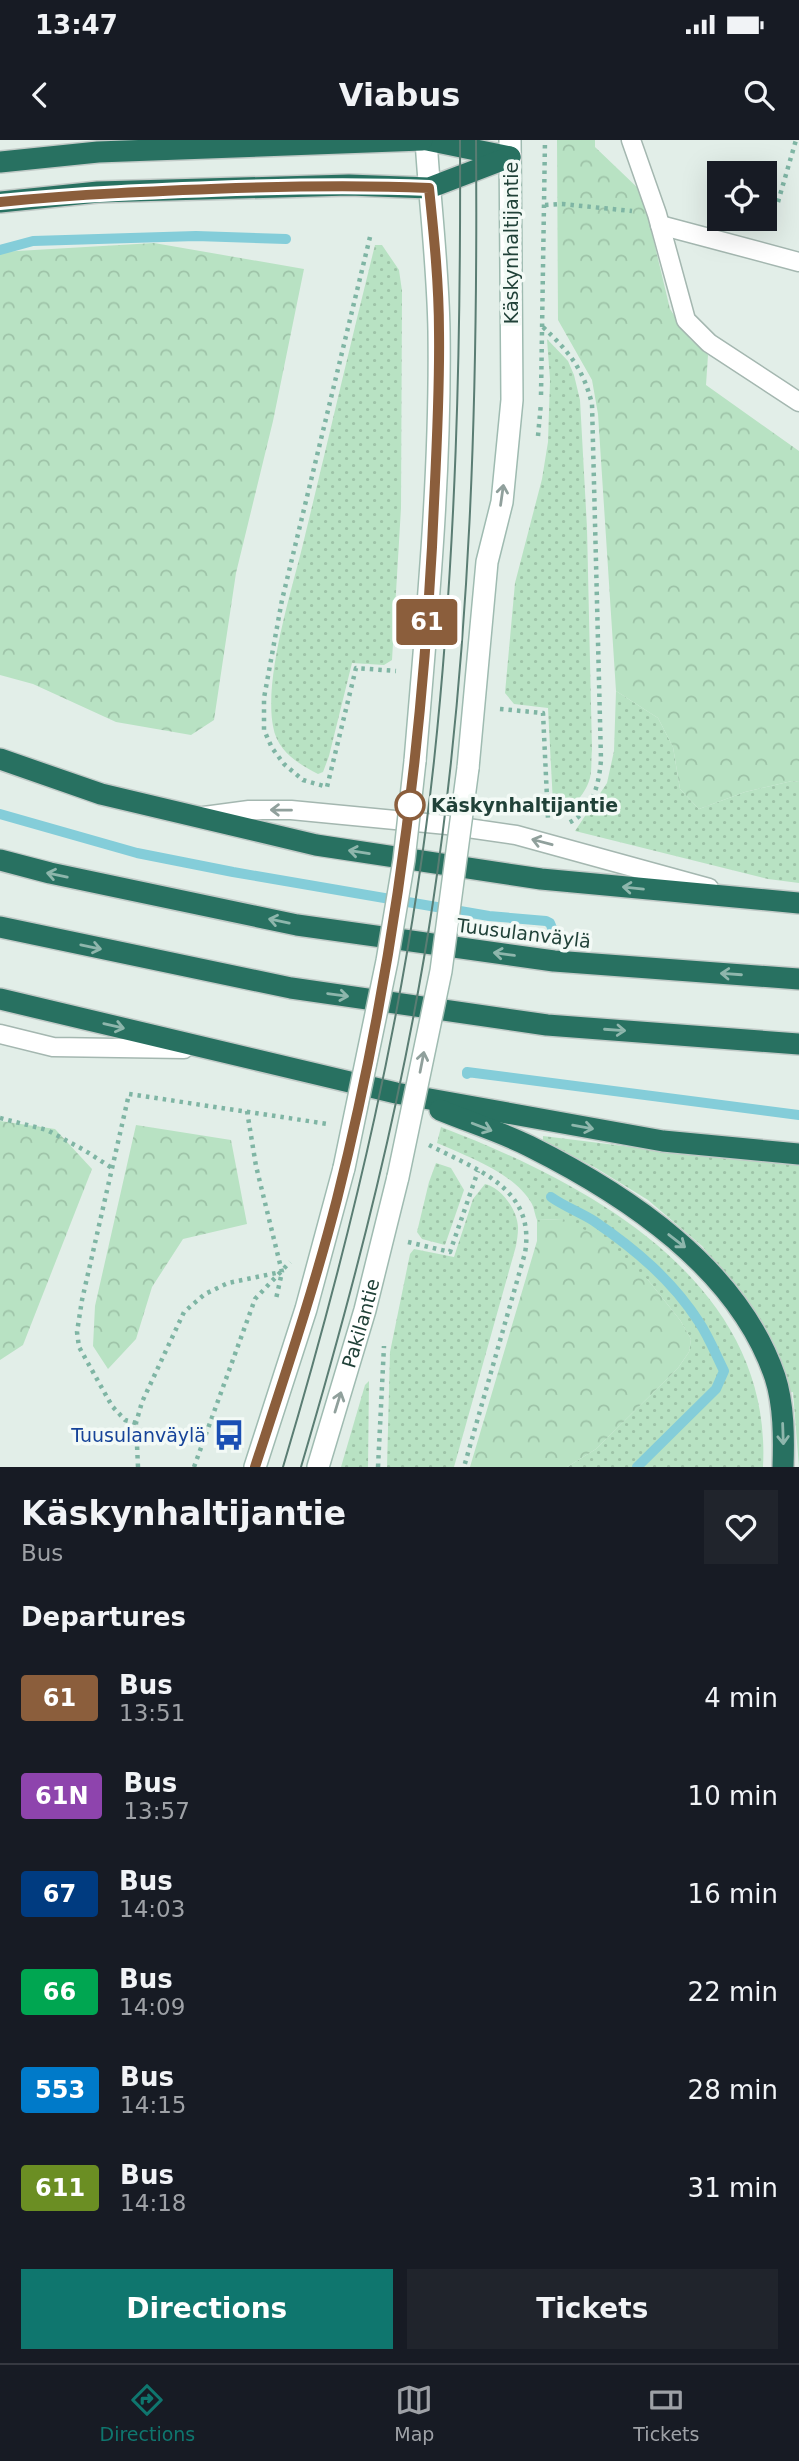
<!DOCTYPE html>
<html lang="en">
<head>
<meta charset="utf-8">
<style>
	:root { --surface:#171b24; --page:#20242c; --text:#f1f3f6; --muted:#9ea1a6; --line:#363941; --accent:#0f766e }
	body { margin:0; font-family:"DejaVu Sans",sans-serif; background:var(--page); color:var(--text); height:100vh; display:flex; flex-direction:column; font-size:26px; white-space:nowrap }
	* { box-sizing:border-box; margin:0 }
	p { font-size:23px; color:var(--muted) }
	.icon { flex:none; width:38px; height:38px; fill:none; stroke:currentColor; stroke-width:2; stroke-linecap:round; stroke-linejoin:round }
	.map { position:relative; height:1327px; overflow:hidden }
	.details { display:flex; flex-direction:column; background:var(--surface); flex:1 }
	.details>* { flex:none }
	.badge { padding:0 14px; border-radius:5px; font-size:24px; line-height:46px }
	.buttons { position:absolute; left:707px; top:21px; display:grid; gap:14px }
	.buttons a { display:grid; place-items:center; width:70px; height:70px; border-radius:0px; background:var(--surface); box-shadow:0 7px 28px #0002; font-size:35px }
	.map>.badge { position:absolute; translate:-50% -50%; box-shadow:0 0 0 4px #fff }
	h2 { padding:0 21px; font-size:26px; line-height:63px }
	.round { display:grid; place-items:center; flex:none; width:74px; height:74px; border-radius:0px; background:var(--page) }
	.overview { display:flex; align-items:center; justify-content:space-between; height:119px; padding:0 21px }
	h1 { font-size:33px; font-weight:600; line-height:52px }
	.cta { display:flex; gap:14px; margin-top:auto; padding:14px 21px }
	.cta a { flex:1; height:80px; border-radius:0px; background:var(--accent); color:#fff; font-size:28px; font-weight:600; line-height:80px; text-align:center }
	.cta a+a { background:var(--page); color:var(--text) }
	ul { padding:0; list-style:none }
	li { display:flex; align-items:center; gap:21px; height:98px; padding:0 21px }
	li div { flex:1 }
	li b { display:block; font-size:26px }
	li em { font-style:normal }
	li .badge { min-width:77px; font-weight:700; text-align:center }
	.status { display:flex; justify-content:space-between; align-items:center; height:49px; padding:0 35px; background:var(--surface); direction:ltr }
	.status svg { height:19px; fill:currentColor }
	header { display:flex; justify-content:space-between; align-items:center; height:91px; padding:0 21px; background:var(--surface); font-size:32px; font-weight:600 }
	.tab-bar { display:flex; justify-content:space-around; align-items:center; height:98px; border-top:2px solid var(--line); background:var(--surface); font-size:19px; color:var(--muted) }
	.tab-bar a { display:grid; justify-items:center; gap:4px }
	.tab-bar .selected { color:var(--accent) }
	.map>svg:first-child { display:block }
	.grass { fill:url(#grass-dots) }
	.forest { fill:url(#forest-crowns) }
	.lines { fill:none; stroke-linecap:round; stroke-linejoin:round }
	.stream { stroke:#84cdd9; stroke-width:10 }
	.lane-casing { stroke:#a4b7b0; stroke-width:21 }
	.secondary-casing { stroke:#9fbbb1; stroke-width:24 }
	.highway-casing { stroke:#c1cac7; stroke-width:24 }
	.path { stroke:#7fb5a4; stroke-width:4.5; stroke-dasharray:3.5 5; stroke-linecap:butt }
	.lane { stroke:#fff; stroke-width:18 }
	.secondary { stroke:#fff; stroke-width:21 }
	.highway { stroke:#287161; stroke-width:21 }
	.tram { stroke:#5a7d73; stroke-width:2 }
	.secondary-bridge-casing { stroke:#9fbbb1; stroke-width:24; stroke-linecap:butt }
	.secondary-bridge { stroke:#fff; stroke-width:21 }
	.oneway { stroke:#90a09c }
	.oneway2 { stroke:#8eb6ac }
	.line-casing { stroke:#fff; stroke-width:16 }
	.line { stroke:#8b5e3c; stroke-width:10 }
	.stop-dot { fill:#fff; stroke:#8b5e3c; stroke-width:3.5 }
	.labels { text-anchor:middle; dominant-baseline:central; stroke-width:7; stroke-linejoin:round; paint-order:stroke }
	.street-label { font-size:19px; fill:#204138; stroke:#f3faf6 }
	.stop-label { font-size:19px; font-weight:bold; fill:#204138; stroke:#f3faf6; text-anchor:start }
	.transit-label { font-size:19px; fill:#164399; stroke:#f3faf6; text-anchor:end }
</style>
</head>
<body>
<div class="status"><b>13:47</b><svg viewBox="0 0 49 12"><path d="M0 12V9h3v3zM5 12V6h3v6zM10 12V3h3v9zM15 12V0h3v12zM26 1h20v11H26zM47 4h2v5h-2z"/></svg></div>
<header><svg class="icon" aria-label="back" viewBox="0 0 24 24"><path d="M15 5l-7 7 7 7"/></svg>Viabus<svg class="icon" aria-label="search" viewBox="0 0 24 24"><circle cx="10" cy="10" r="6"/><path d="M15 15l6 6"/></svg></header>
<div class="map">
<svg width="799" height="1327" viewBox="0 0 799 1327">
	<defs>
		<pattern id="grass-dots" width="8" height="8" patternUnits="userSpaceOnUse" patternTransform="scale(1.75)"><rect width="8" height="8" fill="#b8e2c3"/><path d="M2 2h.1M6 6h.1" fill="none" stroke="#9ec3a8" stroke-width="1.8" stroke-linecap="round"/></pattern>
		<pattern id="forest-crowns" width="20" height="18" patternUnits="userSpaceOnUse" patternTransform="scale(1.75)"><rect width="20" height="18" fill="#b8e2c3"/><path d="M2 6a3 3 0 1 1 6 0M12 15a3 3 0 1 1 6 0" fill="none" stroke="#9ec3a8"/></pattern>
	</defs>
	<rect width="100%" height="100%" fill="#e2eee8"/>
	<g class="grass">
		<path d="M375,105H382L399,130L402,151L401,368L392,520L384,525L352,523L329,616L323,632L318,634C297,623 277,611 273,586C264,538 291,453 303,404C327,305 350,205 375,105Z"/>
		<path d="M547,199L568,221L574,235L580,260L587,388L592,610C591,619 592,630 590,638C586,653 571,673 555,669L553,664L548,568L514,564L505,553L515,443L542,339L548,302L550,240Z"/>
		<path d="M616,551L658,578L673,607L680,649L699,669L745,652L792,641L799,642V743L768,739L575,691L607,643L614,611Z"/>
		<path d="M441,987C590,1044 773,1142 763,1327H567L596,1309L678,1228L689,1212L691,1199L680,1180L648,1140L563,1079L537,1080C535,1075 534,1068 532,1064C516,1034 467,1016 437,1003Z"/>
		<path d="M543,996L664,1011L799,1024V1327L793,1252L788,1253L745,1158L702,1106L648,1060L596,1028L543,1001Z"/>
		<path d="M436,1023L451,1028L464,1050L445,1105L422,1099L417,1092L429,1042Z"/>
		<path d="M485,1044C502,1048 518,1071 518,1088C518,1094 517,1100 516,1106L454,1327H387L390,1212L410,1114L414,1109L454,1117L473,1059Z"/>
		<path d="M369,1241L368,1327H341L365,1245Z"/>
	</g>
	<g class="forest">
		<path d="M557,0H595V7L642,52L670,169L690,199L708,215L706,245L799,311V642L792,641L745,652L699,669L680,649L673,607L658,578L616,551L598,274L592,240L558,180Z"/>
		<path d="M154,103L304,129L273,281L236,433L214,580L191,595L116,582L33,544L0,535V112Z"/>
		<path d="M0,981L55,989L92,1029L23,1205L0,1220Z"/>
		<path d="M136,985L231,1000L247,1084L183,1099L152,1147L136,1199L108,1229L93,1206L95,1166Z"/>
		<path d="M563,1079L605,1100L648,1140L680,1180L691,1199L689,1212L678,1228L596,1309L567,1327H470L537,1101V1080Z"/>
	</g>
	<g class="lines">
		<g class="stream">
			<path d="M0,110L33,101L196,96L286,99"/>
			<path d="M0,674L137,713L233,732L489,776L546,781L550,783L552,788"/>
			<path d="M467,934V932L799,975"/>
			<path d="M551,1057C565,1067 580,1072 594,1081C635,1109 672,1140 699,1182C709,1197 716,1215 724,1231L716,1249L637,1327"/>
		</g>
		<defs>
			<g id="lane">
				<path d="M631,0L657,74L686,180L709,203L799,262"/>
				<path d="M660,85L799,122"/>
				<path d="M204,676L249,670H291L447,685L516,695L709,748"/>
				<path d="M0,894L53,907L184,909"/>
			</g>
			<g id="secondary">
				<path d="M415,621C427,478 441,334 439,191C438,127 430,64 426,0"/>
				<path d="M468,628L487,422L502,362L512,260L510,0"/>
				<path d="M255,1327L306,1169L344,1028"/>
				<path id="s1" d="M318,1327L365,1170L398,1037"/>
			</g>
			<g id="highway">
				<path d="M427,0L510,17"/>
				<path d="M0,22L98,12L422,0"/>
				<path d="M0,62L98,52L349,45L429,48L510,17"/>
				<path d="M0,619L101,654L316,705L541,739L799,763"/>
				<path d="M0,720L50,733L297,785L554,821L799,839"/>
				<path d="M0,787L291,848L547,885L799,904"/>
				<path d="M0,859L396,953L663,1001L799,1014"/>
				<path d="M440,970C469,982 501,992 529,1006C627,1055 738,1128 775,1237C784,1265 784,1298 783,1327"/>
			</g>
		</defs>
		<use href="#lane" class="lane-casing"/>
		<use href="#secondary" class="secondary-casing"/>
		<use href="#highway" class="highway-casing"/>
		<g class="path">
			<path d="M778,62L796,0"/>
			<path d="M545,65L562,64L632,71"/>
			<path d="M370,97L282,460L264,558V590L272,608L284,624L303,640L327,647L356,528L396,531"/>
			<path d="M543,187C569,212 583,228 592,264L601,620C599,645 592,674 566,684"/>
			<path d="M541,255L545,0"/>
			<path d="M538,296L541,263"/>
			<path d="M500,569L543,573L548,679"/>
			<path d="M247,971L256,1026L282,1132L276,1159"/>
			<path d="M0,978L47,990L84,1010L112,1028"/>
			<path d="M429,1005C477,1030 536,1048 525,1113L464,1327"/>
			<path d="M408,1102L450,1112L478,1031"/>
			<path d="M136,1283L125,1280L112,1266L79,1207L77,1192L82,1160L129,954L328,984"/>
			<path d="M138,1327L136,1283L142,1262L184,1172L205,1154L228,1143L281,1132"/>
			<path d="M194,1327L255,1159L290,1122"/>
			<path d="M378,1327L384,1206"/>
		</g>
		<use href="#lane" class="lane"/>
		<use href="#secondary" class="secondary"/>
		<use href="#highway" class="highway"/>
		<g class="tram">
			<path d="M283,1327C352,1096 408,861 434,621C456,415 461,207 460,0"/>
			<path d="M301,1327C356,1141 404,954 433,762C471,510 478,254 476,0"/>
		</g>
		<defs>
			<g id="secondary-bridge">
				<path d="M344,1028L387,821L404,720L415,621"/>
				<path d="M398,1037L441,831L468,628"/>
			</g>
		</defs>
		<use href="#secondary-bridge" class="secondary-bridge-casing"/>
		<use href="#secondary-bridge" class="secondary-bridge"/>
	</g>
	<defs><path id="oneway-shaft" d="M-6 0H5M1.5-3L5.5 0L1.5 3" fill="none" stroke-width="1.6" stroke-linecap="round" stroke-linejoin="round" transform="scale(1.75)"/></defs>
	<g class="oneway">
		<use href="#oneway-shaft" transform="translate(502 355) rotate(-82)"/>
		<use href="#oneway-shaft" transform="translate(281 670) rotate(-179)"/>
		<use href="#oneway-shaft" transform="translate(542 702) rotate(-165)"/>
		<use href="#oneway-shaft" transform="translate(422 922) rotate(-79)"/>
		<use href="#oneway-shaft" transform="translate(338 1262) rotate(-73)"/>
	</g>
	<g class="oneway2">
		<use href="#oneway-shaft" transform="translate(359 712) rotate(-171)"/>
		<use href="#oneway-shaft" transform="translate(57 735) rotate(-168)"/>
		<use href="#oneway-shaft" transform="translate(633 748) rotate(-174)"/>
		<use href="#oneway-shaft" transform="translate(279 781) rotate(-168)"/>
		<use href="#oneway-shaft" transform="translate(91 807) rotate(12)"/>
		<use href="#oneway-shaft" transform="translate(504 814) rotate(-172)"/>
		<use href="#oneway-shaft" transform="translate(731 834) rotate(-176)"/>
		<use href="#oneway-shaft" transform="translate(338 855) rotate(8)"/>
		<use href="#oneway-shaft" transform="translate(114 886) rotate(13)"/>
		<use href="#oneway-shaft" transform="translate(615 890) rotate(4)"/>
		<use href="#oneway-shaft" transform="translate(482 987) rotate(21)"/>
		<use href="#oneway-shaft" transform="translate(583 987) rotate(10)"/>
		<use href="#oneway-shaft" transform="translate(677 1101) rotate(38)"/>
		<use href="#oneway-shaft" transform="translate(783 1294) rotate(88)"/>
	</g>
	<g class="lines">
		<defs>
			<path id="line" d="M0,62C79,54 157,51 236,48C301,46 365,45 429,48C434,96 439,144 439,192C440,263 435,335 432,407C420,627 391,845 337,1059C314,1149 284,1238 255,1327"/>
		</defs>
		<use href="#line" class="line-casing"/>
		<use href="#line" class="line"/>
	</g>
	<defs>
		<symbol id="bus-bare" viewBox="-9 -9 18 18"><path d="M-5-6H5V4H4V6H2V4H-2V6H-4V4H-5ZM-3.5-4V0h7V-4ZM-3.5 1.2v1.5H-2V1.2ZM2 1.2v1.5H3.5V1.2Z" fill="#1a4fb4" stroke="#f3faf6" stroke-width="2.5" paint-order="stroke"/></symbol>
	</defs>
	<g fill-rule="evenodd">
		<use href="#bus-bare" x="207" y="1273" width="44" height="44"/>
	</g>
	<circle class="stop-dot" cx="410" cy="665" r="14"/>
	<g class="labels">
		<g class="street-label">
			<text transform="translate(511 103) rotate(-90)">Käskynhaltijantie</text>
			<text transform="translate(524 793) rotate(7)">Tuusulanväylä</text>
			<text stroke="none"><textPath href="#s1" startOffset="150">Pakilantie</textPath></text>
		</g>
		<g class="stop-label">
			<text x="431" y="665">Käskynhaltijantie</text>
		</g>
		<g class="transit-label">
			<text x="206" y="1295">Tuusulanväylä</text>
		</g>
	</g>
</svg>
<div class="buttons">
<a><svg class="icon" aria-label="locate" viewBox="0 0 24 24"><circle cx="12" cy="12" r="6"/><path d="M12 2v4M12 18v4M2 12h4M18 12h4"/></svg></a>
</div>
<b class="badge" style="left:427px;top:482px;background:#8b5e3c;color:#fff">61</b>
</div>
<section class="details">
<div class="overview"><div><h1>Käskynhaltijantie</h1><p>Bus</p></div><a class="round"><svg class="icon" aria-label="heart" viewBox="0 0 24 24"><path d="M12 20l-8-8c-3-5 5-10 8-4 3-6 11-1 8 4z"/></svg></a></div>
<h2>Departures</h2>
<ul>
<li><span class="badge" style="background:#8b5e3c;color:#fff">61</span><div><b>Bus</b><p>13:51</p></div><em>4 min</em></li>
<li><span class="badge" style="background:#8e44ad;color:#fff">61N</span><div><b>Bus</b><p>13:57</p></div><em>10 min</em></li>
<li><span class="badge" style="background:#003b80;color:#fff">67</span><div><b>Bus</b><p>14:03</p></div><em>16 min</em></li>
<li><span class="badge" style="background:#00a651;color:#fff">66</span><div><b>Bus</b><p>14:09</p></div><em>22 min</em></li>
<li><span class="badge" style="background:#007ac9;color:#fff">553</span><div><b>Bus</b><p>14:15</p></div><em>28 min</em></li>
<li><span class="badge" style="background:#6b8e23;color:#fff">611</span><div><b>Bus</b><p>14:18</p></div><em>31 min</em></li>
</ul>
<div class="cta"><a>Directions</a><a>Tickets</a></div>
</section>
<nav class="tab-bar">
<a class="selected"><svg class="icon" aria-label="directions" viewBox="0 0 24 24"><path d="M12 3l9 9-9 9-9-9zM9 14v-3h6M13 9l2 2-2 2"/></svg>Directions</a>
<a><svg class="icon" aria-label="map" viewBox="0 0 24 24"><path d="M3 6l6-2 6 2 6-2v14l-6 2-6-2-6 2zM9 4v14M15 6v14"/></svg>Map</a>
<a><svg class="icon" aria-label="tickets" viewBox="0 0 24 24"><path d="M3 7h18v10H3zM15 7v10"/></svg>Tickets</a>
</nav>
</body>
</html>
